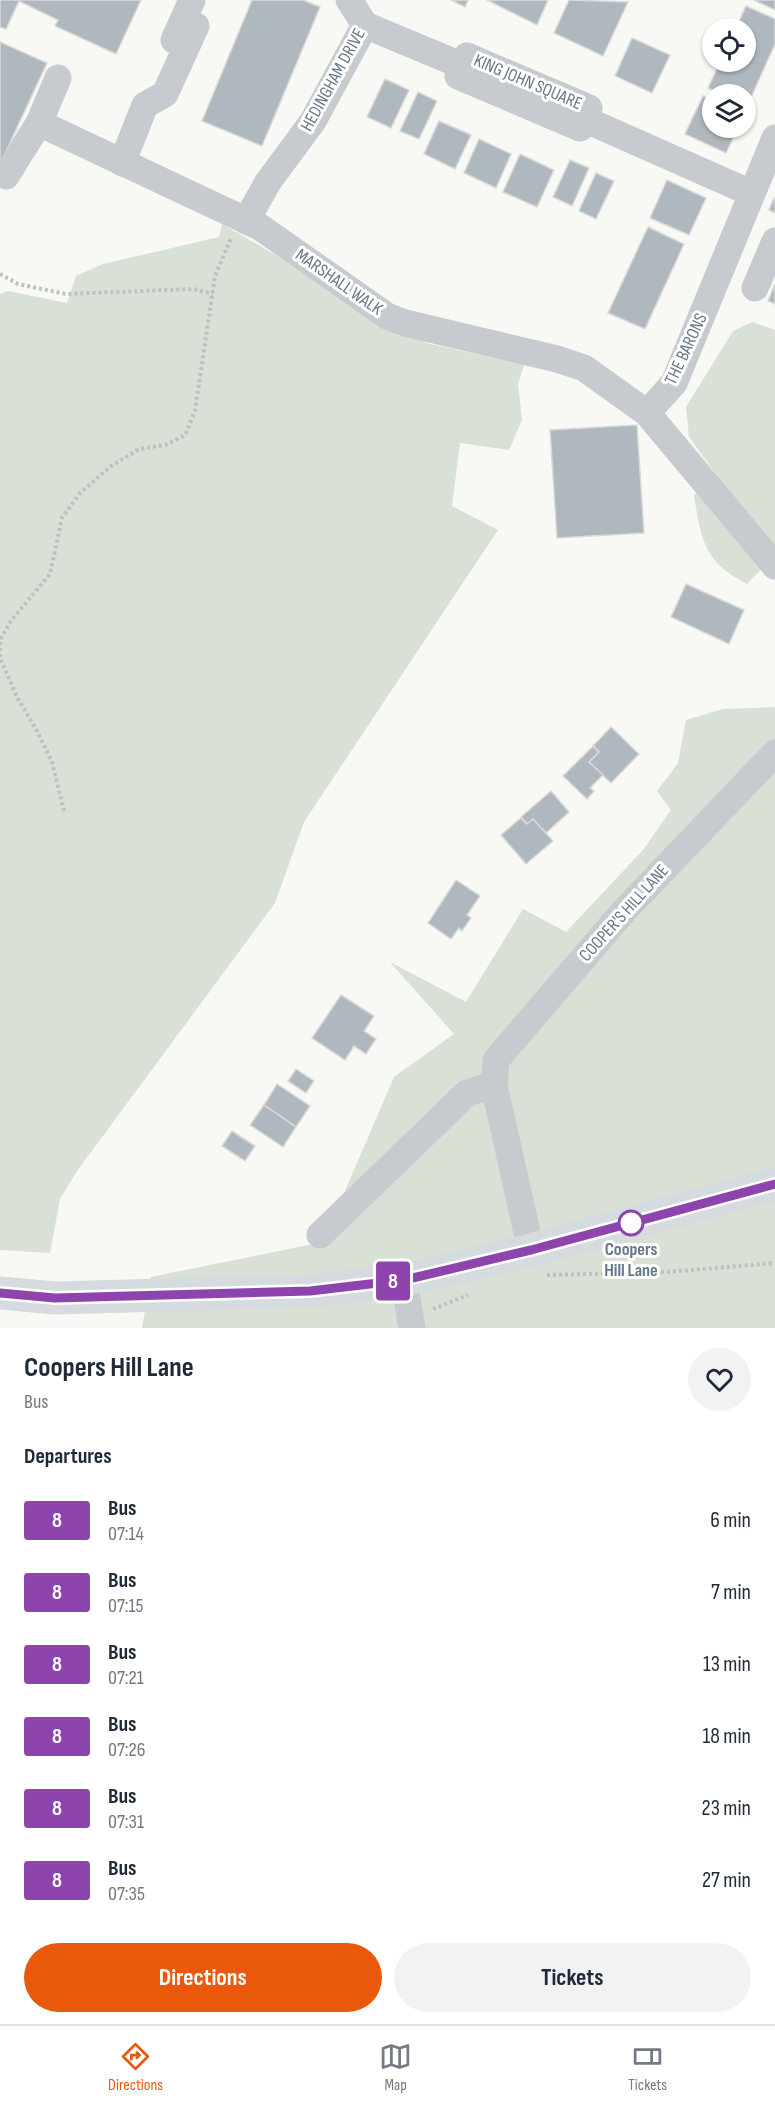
<!DOCTYPE html>
<html lang="en">
<head>
<meta charset="utf-8">
<style>
	:root { --surface:#fff; --page:#f2f2f3; --text:#1f2937; --muted:#747a83; --line:#e0e1e3; --accent:#ea580c }
	body { margin:0; font-family:"Sofia Sans Condensed",sans-serif; background:var(--page); color:var(--text); height:100vh; display:flex; flex-direction:column; font-size:22px; white-space:nowrap }
	* { box-sizing:border-box; margin:0 }
	p { font-size:20px; color:var(--muted) }
	.icon { flex:none; width:33px; height:33px; fill:none; stroke:currentColor; stroke-width:2; stroke-linecap:round; stroke-linejoin:round }
	.map { position:relative; height:1328px; overflow:hidden }
	.sheet { display:flex; flex-direction:column; background:var(--surface); flex:1 }
	.sheet>* { flex:none }
	.badge { padding:0 12px; border-radius:4px; font-size:21px; line-height:39px }
	.buttons { position:absolute; left:702px; top:18px; display:grid; gap:12px }
	.buttons a { display:grid; place-items:center; width:54px; height:54px; border-radius:50%; background:var(--surface); box-shadow:0 2px 4px #0004; font-size:30px }
	.map>.badge { position:absolute; translate:-50% -50%; box-shadow:0 0 0 3px #fff }
	h2 { padding:0 24px; font-size:22px; line-height:54px }
	.round { display:grid; place-items:center; flex:none; width:63px; height:63px; border-radius:32px; background:var(--page) }
	.headline { display:flex; align-items:center; justify-content:space-between; height:102px; padding:0 24px }
	h1 { font-size:28px; font-weight:700; line-height:45px }
	.button { display:flex; gap:12px; margin-top:auto; padding:12px 24px }
	.button a { flex:1; height:69px; border-radius:36px; background:var(--accent); color:#fff; font-size:24px; font-weight:700; line-height:69px; text-align:center }
	.button a+a { background:var(--page); color:var(--text) }
	ul { padding:0; list-style:none }
	li { display:flex; align-items:center; gap:18px; height:72px; padding:0 24px }
	li div { flex:1 }
	li b { display:block; font-size:22px }
	li em { font-style:normal }
	li .badge { min-width:66px; font-weight:700; text-align:center }
	.dock { display:flex; justify-content:space-around; align-items:center; height:84px; border-top:2px solid var(--line); background:var(--surface); font-size:16px; color:var(--muted) }
	.dock a { display:grid; justify-items:center; gap:3px }
	.dock .active { color:var(--accent) }
	.map>svg:first-child { display:block }
	.green { fill:#d9e0d5 }
	.building { fill:#b0b8bf; stroke:#d9dad7; stroke-width:1.5 }
	.lines { fill:none; stroke-linecap:round; stroke-linejoin:round }
	.path { stroke:#bec1c3; stroke-width:4; stroke-dasharray:3 3; stroke-linecap:butt }
	.minor { stroke:#c7cbcf; stroke-width:27 }
	.major { stroke:#d6dbe0; stroke-width:33 }
	.line-casing { stroke:#fff; stroke-width:14 }
	.line { stroke:#8e44ad; stroke-width:9 }
	.stop-dot { fill:#fff; stroke:#8e44ad; stroke-width:3 }
	.labels { text-anchor:middle; dominant-baseline:central; stroke-width:6; stroke-linejoin:round; paint-order:stroke }
	.street-label { font-size:18px; fill:#647689; stroke:#fff }
	.stop-label { font-size:18px; font-weight:bold; fill:#647689; stroke:#fff }
</style>
</head>
<body>
<div class="map">
<svg width="775" height="1328" viewBox="0 0 775 1328">
	<rect width="100%" height="100%" fill="#f8f8f5"/>
	<g class="green">
		<path d="M222,224L279,257L354,309L427,343L524,365L518,384L522,420L509,450L460,443L452,506L498,530L304,822L275,903L77,1171L60,1199L50,1253L0,1250V294L8,291L67,303L76,276L103,264L219,237Z"/>
		<path d="M752,322L775,330V555L747,584C704,562 701,540 694,495L718,477L689,437L686,407L733,331Z"/>
		<path d="M775,707V1328H142L151,1277L323,1242L394,1077L454,1034L390,962L466,1002L523,909L566,932L643,850L671,810L657,791L678,763L686,720L723,709Z"/>
	</g>
	<g class="building">
		<path d="M0,0H141L116,54L55,26L58,20L19,1L6,29L0,27Z"/>
		<path d="M252,0H303L320,7L262,146L202,121Z"/>
		<path d="M451,0H468L465,7Z"/>
		<path d="M487,0H548L537,25Z"/>
		<path d="M569,0L628,2L603,56L554,33Z"/>
		<path d="M754,0H775V10Z"/>
		<path d="M746,6L775,19V44L747,106L746,94H722L708,88L720,62H746V28H736Z"/>
		<path d="M632,38L670,55L652,93L615,76Z"/>
		<path d="M0,42L47,63L1,162L0,161Z"/>
		<path d="M385,79L409,90L391,128L367,117Z"/>
		<path d="M418,92L437,101L419,139L400,131Z"/>
		<path d="M703,96L712,101V128H738L726,153L685,134Z"/>
		<path d="M439,121L471,135L455,169L424,154Z"/>
		<path d="M479,139L511,154L496,188L464,173Z"/>
		<path d="M520,154L554,170L537,207L503,192Z"/>
		<path d="M570,160L589,168L572,206L553,197Z"/>
		<path d="M596,173L614,181L596,219L579,211Z"/>
		<path d="M667,180L706,198L689,235L650,218Z"/>
		<path d="M774,198L775,199V213L769,210Z"/>
		<path d="M648,227L684,244L645,329L608,313Z"/>
		<path d="M775,284V304L768,301Z"/>
		<path d="M637,425L644,533L557,538L550,430Z"/>
		<path d="M686,584L744,610L729,644L671,617Z"/>
		<path d="M611,727L639,754L611,783L589,762L599,752L593,746Z"/>
		<path d="M593,746L599,752L589,762L603,775L590,788L594,791L587,799L563,776Z"/>
		<path d="M551,791L569,812L546,833L533,819L527,824L521,817Z"/>
		<path d="M521,818L527,824L533,819L553,841L526,864L501,835Z"/>
		<path d="M456,880L480,896L467,915L471,918L462,931L459,928L451,939L428,923Z"/>
		<path d="M341,995L374,1016L364,1031L376,1039L366,1054L354,1046L345,1060L312,1038Z"/>
		<path d="M296,1069L314,1081L306,1093L288,1081Z"/>
		<path d="M277,1084L310,1106L296,1127L264,1105Z"/>
		<path d="M264,1105L296,1127L283,1147L250,1125Z"/>
		<path d="M232,1131L255,1146L245,1161L222,1146Z"/>
	</g>
	<g class="lines">
		<g class="path">
			<path d="M0,274L18,284L66,294L193,289L213,294"/>
			<path d="M64,811L52,762L37,731L17,697L0,658V640L11,621L50,574L62,518L80,493L111,466L139,449L166,445L185,435L195,411L215,276L231,238"/>
			<path d="M547,1275L666,1272L775,1263"/>
			<path d="M433,1309L468,1295"/>
		</g>
		<g class="minor">
			<path d="M365,25L463,66L458,76L580,128L584,119L751,193"/>
			<path d="M174,40L192,0"/>
			<path d="M463,66L467,56L589,108L584,119"/>
			<path d="M39,123L260,227L387,316L405,323L557,359L584,368L647,413L775,566"/>
			<path d="M122,163L145,105L165,94L196,26"/>
			<path d="M6,176L39,123L58,78"/>
			<path d="M246,221L268,182L313,121L365,25L349,0"/>
			<path d="M755,288L775,241"/>
			<path d="M647,413L674,383L775,138"/>
			<path d="M320,1235L467,1093L494,1085"/>
			<path d="M531,1250L494,1085L496,1060L623,912L775,753"/>
			<path d="M404,1280L412,1328"/>
		</g>
		<path class="major" d="M0,1293L55,1298L310,1291L404,1280L531,1250L775,1184"/>
	</g>
	<g class="lines">
		<defs>
			<path id="line" d="M0,1293L55,1298L310,1291L404,1280L531,1250L775,1184"/>
		</defs>
		<use href="#line" class="line-casing"/>
		<use href="#line" class="line"/>
	</g>
	<circle class="stop-dot" cx="631" cy="1223" r="12"/>
	<g class="labels">
		<g class="street-label">
			<text transform="translate(333 80) rotate(-61)">HEDINGHAM DRIVE</text>
			<text transform="translate(528 82) rotate(23)">KING JOHN SQUARE</text>
			<text transform="translate(339 282) rotate(35)">MARSHALL WALK</text>
			<text transform="translate(686 349) rotate(-65)">THE BARONS</text>
			<text transform="translate(624 913) rotate(-48)">COOPER'S HILL LANE</text>
		</g>
		<g class="stop-label">
			<text x="631" y="1249">Coopers<tspan x="631" dy="21">Hill Lane</tspan></text>
		</g>
	</g>
</svg>
<div class="buttons">
<a><svg class="icon" aria-label="locate" viewBox="0 0 24 24"><circle cx="12" cy="12" r="6"/><path d="M12 2v4M12 18v4M2 12h4M18 12h4"/></svg></a>
<a><svg class="icon" aria-label="layers" viewBox="0 0 24 24"><path d="M12 4l9 5-9 5-9-5zM3 14l9 5 9-5"/></svg></a>
</div>
<b class="badge" style="left:393px;top:1281px;background:#8e44ad;color:#fff">8</b>
</div>
<section class="sheet">
<div class="headline"><div><h1>Coopers Hill Lane</h1><p>Bus</p></div><a class="round"><svg class="icon" aria-label="heart" viewBox="0 0 24 24"><path d="M12 20l-8-8c-3-5 5-10 8-4 3-6 11-1 8 4z"/></svg></a></div>
<h2>Departures</h2>
<ul>
<li><span class="badge" style="background:#8e44ad;color:#fff">8</span><div><b>Bus</b><p>07:14</p></div><em>6 min</em></li>
<li><span class="badge" style="background:#8e44ad;color:#fff">8</span><div><b>Bus</b><p>07:15</p></div><em>7 min</em></li>
<li><span class="badge" style="background:#8e44ad;color:#fff">8</span><div><b>Bus</b><p>07:21</p></div><em>13 min</em></li>
<li><span class="badge" style="background:#8e44ad;color:#fff">8</span><div><b>Bus</b><p>07:26</p></div><em>18 min</em></li>
<li><span class="badge" style="background:#8e44ad;color:#fff">8</span><div><b>Bus</b><p>07:31</p></div><em>23 min</em></li>
<li><span class="badge" style="background:#8e44ad;color:#fff">8</span><div><b>Bus</b><p>07:35</p></div><em>27 min</em></li>
</ul>
<div class="button"><a>Directions</a><a>Tickets</a></div>
</section>
<nav class="dock">
<a class="active"><svg class="icon" aria-label="directions" viewBox="0 0 24 24"><path d="M12 3l9 9-9 9-9-9zM9 14v-3h6M13 9l2 2-2 2"/></svg>Directions</a>
<a><svg class="icon" aria-label="map" viewBox="0 0 24 24"><path d="M3 6l6-2 6 2 6-2v14l-6 2-6-2-6 2zM9 4v14M15 6v14"/></svg>Map</a>
<a><svg class="icon" aria-label="tickets" viewBox="0 0 24 24"><path d="M3 7h18v10H3zM15 7v10"/></svg>Tickets</a>
</nav>
</body>
</html>
